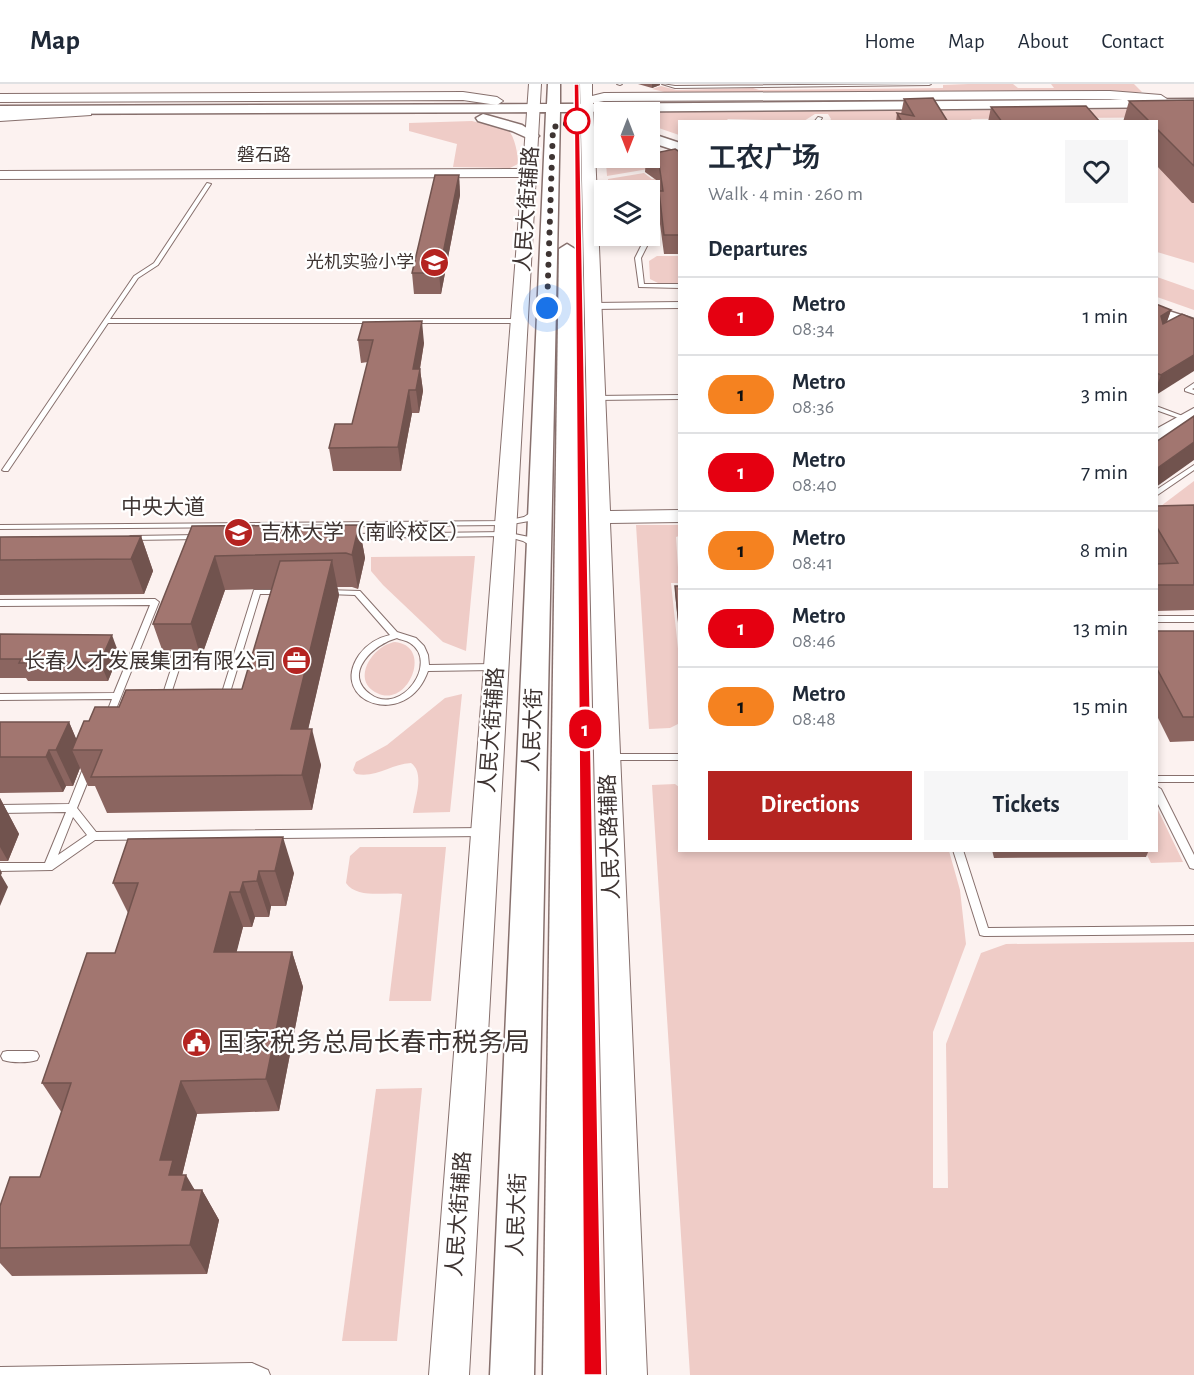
<!DOCTYPE html>
<html lang="en">
<head>
<meta charset="utf-8">
<style>
	:root { --surface:#fff; --page:#f6f6f7; --text:#1f2937; --muted:#747a83; --line:#e0e1e3; --accent:#b42421 }
	body { margin:0; font-family:"Alegreya Sans","Noto Sans SC",sans-serif; background:var(--page); color:var(--text); height:100vh; display:flex; flex-direction:column; font-size:22px; white-space:nowrap }
	* { box-sizing:border-box; margin:0 }
	p { font-size:20px; color:var(--muted) }
	.icon { flex:none; width:33px; height:33px; fill:none; stroke:currentColor; stroke-width:2; stroke-linecap:round; stroke-linejoin:round }
	.map { position:relative; flex:1; overflow:hidden }
	.sheet { position:absolute; left:678px; top:36px; width:480px; height:732px; display:flex; flex-direction:column; background:var(--surface); border-radius:0px; box-shadow:0 3px 9px #0003 }
	.sheet>* { flex:none }
	.badge { padding:0 12px; border-radius:20px; font-size:21px; line-height:39px }
	.needle { width:39px; rotate:180deg }
	.buttons { position:absolute; left:594px; top:18px; display:grid; gap:12px }
	.buttons a { display:grid; place-items:center; width:66px; height:66px; border-radius:0px; background:var(--surface); box-shadow:0 3px 9px #0003; font-size:30px }
	.you { position:absolute; width:30px; height:30px; margin:-15px; border:4px solid #fff; border-radius:50%; background:#1a73e8; box-shadow:0 0 0 9px #1a73e833 }
	.map>.badge { position:absolute; translate:-50% -50%; box-shadow:0 0 0 3px #fff }
	h2 { padding:0 30px; font-size:22px; line-height:54px }
	.round { display:grid; place-items:center; flex:none; width:63px; height:63px; border-radius:0px; background:var(--page) }
	.head { display:flex; align-items:center; justify-content:space-between; height:102px; padding:0 30px }
	h1 { font-size:28px; font-weight:600; line-height:45px }
	.action { display:flex; gap:12px; margin-top:auto; padding:12px 30px }
	.action a { flex:1; height:69px; border-radius:0px; background:var(--accent); color:#fff; font-size:24px; font-weight:600; line-height:69px; text-align:center }
	.action a+a { background:var(--page); color:var(--text) }
	ul { padding:0; list-style:none }
	li { display:flex; align-items:center; gap:18px; height:78px; padding:0 30px; border-top:2px solid var(--line) }
	li div { flex:1 }
	li b { display:block; font-size:22px }
	li em { font-style:normal }
	li .badge { min-width:66px; font-weight:700; text-align:center }
	header { display:flex; align-items:center; gap:36px; box-sizing:border-box; height:84px; padding:0 30px; background:var(--surface); border-bottom:2px solid var(--line) }
	header strong { font-size:28px }
	nav { display:flex; gap:33px; margin-inline-start:auto; font-size:21px }
	.map>svg:first-child { display:block }
	.green { fill:#efccc7 }
	.lines { fill:none; stroke-linecap:round; stroke-linejoin:round }
	.lane-casing { stroke:#87706d; stroke-width:2 }
	.street-casing { stroke:#87706d; stroke-width:2 }
	.secondary-casing { stroke:#87706d; stroke-width:2 }
	.primary-casing { stroke:#87706d; stroke-width:3 }
	.lane { fill:#fff; fill-rule:evenodd }
	.street { fill:#fff; fill-rule:evenodd }
	.secondary { fill:#fff; fill-rule:evenodd }
	.primary { fill:#fff; fill-rule:evenodd }
	.wall { fill:#8b6560 }
	.shaded-wall { fill:#71534e }
	.building { fill:#a27670; stroke:#71534e; stroke-width:1.5 }
	.line { fill:#e50011; stroke:#fff; stroke-width:1.5 }
	.walk { stroke:#3e3432; stroke-width:6; stroke-dasharray:0 10.8 }
	.stop-dot { fill:#fff; stroke:#e50011; stroke-width:3 }
	.labels { text-anchor:middle; dominant-baseline:central; stroke-width:4.5; stroke-linejoin:round; paint-order:stroke }
	.far-street-label { font-size:18px; fill:#3e3432; stroke:#fff }
	.far-poi-label { font-size:18px; fill:#3e3432; stroke:#fff; text-anchor:end }
	.street-label { font-size:21px; fill:#3e3432; stroke:#fff }
	.poi-label { font-size:21px; fill:#3e3432; stroke:#fff; text-anchor:start }
	.near-poi-label { font-size:26px; fill:#3e3432; stroke:#fff; text-anchor:start }
</style>
</head>
<body>
<header>
<strong>Map</strong>
<nav><a>Home</a><a>Map</a><a>About</a><a>Contact</a></nav>
</header>
<div class="map">
<svg width="1194" height="1291" viewBox="0 0 1194 1291">
	<rect width="100%" height="100%" fill="#fcf2f0"/>
	<g class="green">
		<path d="M968,0H1013L1018,4H1054L1051,0H1134L1142,8L672,10L652,5L661,2L676,6L753,4L759,6L943,4V1Z"/>
		<path d="M1194,25V33L971,35L973,38H829L831,35L828,30H815L804,37L728,35L725,38H680L679,51L650,41V33L660,28Z"/>
		<path d="M472,37L508,46C515,53 518,70 518,80L510,84L453,83L457,60L409,47V39Z"/>
		<path d="M606,79H628L654,84L607,92Z"/>
		<path d="M1157,82H1194V179L1157,168Z"/>
		<path d="M644,89L652,95L679,90V93L643,100L608,102V95Z"/>
		<path d="M657,172H679V200H660L650,195L649,177Z"/>
		<path d="M1157,193L1194,206V226L1157,213Z"/>
		<path d="M1194,397V439L1157,425Z"/>
		<path d="M636,441H679V452L676,453L679,499H671L679,574L680,639L670,644L649,645Z"/>
		<path d="M475,472L466,567L443,558L383,501L371,487V473Z"/>
		<path d="M395,558C434,562 408,625 377,609C350,596 373,561 395,558Z"/>
		<path d="M462,610L450,728L413,729C415,714 425,689 411,679C391,680 377,694 356,690L353,686L356,678L387,661L445,614Z"/>
		<path d="M675,700L679,703L680,766L949,767L960,806L966,860L933,948V1104H948L946,960L981,869L1006,860L1194,858V1291H690L652,701Z"/>
		<path d="M1157,724L1183,778L1151,779L1145,767L1156,766Z"/>
		<path d="M360,763H446L431,917H389L402,810C385,808 357,815 346,799L350,772Z"/>
		<path d="M422,1004L397,1257H342L376,1005Z"/>
	</g>
	<g class="lines">
		<defs>
			<g id="lane">
				<path d="M617,0H622L620,1Z"/>
				<path d="M662,0L675,2L931,0L929,1L675,4Z"/>
				<path d="M818,33L822,34L819,38H814Z"/>
				<path d="M207,99L211,100L158,181L138,194L110,235H519L522,237L519,239H108L8,387H4L2,386L134,192L154,179Z"/>
				<path d="M619,105H642L644,106H617Z"/>
				<path d="M591,138H604V141H589V139Z"/>
				<path d="M642,152H646L648,160L641,174L644,200H680V204L639,203L635,174L642,160Z"/>
				<path d="M1194,299V304L1192,305L1194,306V310L1185,307V305Z"/>
				<path d="M680,311V315L596,316L593,314L596,312Z"/>
				<path d="M1156,322L1188,334L1189,335L1186,337L1184,336L1156,326Z"/>
				<path d="M1194,381V386L1156,412V406Z"/>
				<path d="M535,426H541L542,428L529,437L506,441L0,445V441L506,437L524,433Z"/>
				<path d="M505,448L529,453L539,462L535,464L523,457L505,452L350,454L346,452L350,450Z"/>
				<path d="M199,451H202V455L131,456L127,454L131,452Z"/>
				<path d="M254,506H281L285,508L281,510H260L228,615L224,618L220,615Z"/>
				<path d="M325,506L360,507L397,548L416,554L424,562L428,571L429,581L494,580L498,583L494,586L428,587C407,647 327,618 359,571C367,560 377,554 390,551L355,511L328,510H325L324,508ZM397,554C401,556 406,556 410,559C440,578 401,633 370,610C342,589 374,560 397,554Z"/>
				<path d="M155,515L159,518L112,635L109,636L105,633L112,615L0,616V610L114,609L150,521L0,522V516Z"/>
				<rect x="1156" y="532" width="38" height="6"/>
				<path d="M176,579L180,582L169,616L165,619L162,618L161,616L172,582Z"/>
				<path d="M610,670H680V676H610L605,673Z"/>
				<path d="M89,679L92,680L94,682L77,724L96,748L483,744L486,745L488,748L486,751L483,752L95,756L52,786L0,787V779H45L66,728L0,729V721L69,720L84,682L86,680ZM73,733L87,751L58,771Z"/>
				<rect x="1156" y="692" width="38" height="6"/>
				<path d="M1156,702L1161,705L1194,771V785L1190,784L1156,716Z"/>
				<path d="M953,766H963L988,844L1194,842V850L984,852L980,851Z"/>
				<path d="M7,967H33L37,968L39,972L37,976C28,979 12,979 3,976L1,972L3,968Z"/>
				<path d="M252,1279L268,1286L270,1291H0V1283Z"/>
			</g>
			<path id="street" d="M680,218V224L593,225L587,222L593,219Z"/>
			<g id="secondary">
				<path d="M529,0H541L469,1291H429L522,93L0,95V87L523,85Z"/>
				<path d="M580,0H592V12L604,9L1110,7L1161,11L1167,15L1161,19L1110,15L604,17L593,19L610,427L680,426V438L610,439L647,1291H607Z"/>
				<path d="M463,8L497,13L503,17L497,21L463,16L0,18V10Z"/>
				<path d="M87,24L91,25V31L0,37V29Z"/>
				<path d="M1194,324V338L1156,360V345Z"/>
			</g>
			<g id="primary">
				<path d="M548,0H560V20L1194,15V23L560,28L534,1291H490L546,28L0,30V22L547,20Z"/>
				<path d="M483,30L522,41L539,52L532,56L512,47L478,37L476,34Z"/>
				<path d="M604,42V51L588,57L581,53Z"/>
				<path d="M650,49L680,59V68L650,58Z"/>
				<path d="M567,160L575,165L587,1291H543L559,165Z"/>
				<path d="M1156,223L1194,235V247L1156,234Z"/>
			</g>
		</defs>
		<use href="#lane" class="lane-casing"/>
		<use href="#street" class="street-casing"/>
		<use href="#secondary" class="secondary-casing"/>
		<use href="#primary" class="primary-casing"/>
		<use href="#lane" class="lane"/>
		<use href="#street" class="street"/>
		<use href="#secondary" class="secondary"/>
		<use href="#primary" class="primary"/>
	</g>
	<g class="wall">
		<path d="M638,0H660V1L652,4Z"/>
		<path d="M904,15L948,38H896L897,29L901,30Z"/>
		<path d="M1194,16V119H1192L1156,81V38H1123L1129,17Z"/>
		<path d="M991,23L1100,38H988Z"/>
		<path d="M680,68V170H664L658,125L659,107H660L659,98L645,88L646,74Z"/>
		<path d="M459,91L460,111L441,210H414L412,189Z"/>
		<path d="M1156,220L1171,226L1167,238L1182,230L1156,311Z"/>
		<path d="M363,238L424,259L420,285L423,307L419,329H412L401,387H333L329,364L352,340L368,278L361,279L358,256Z"/>
		<path d="M1194,421V526L1156,527V422Z"/>
		<path d="M359,441L365,474L358,505L352,503H337L339,511L308,645L321,681L312,726L107,729L95,702H88L80,684L73,702H66L63,708L0,709V638H69L76,655L89,637L119,623L242,605L272,505L225,506L201,574H165L153,540L192,442Z"/>
		<path d="M141,452L153,487L144,510L0,511V453Z"/>
		<path d="M675,502H680V560L675,508Z"/>
		<path d="M1156,547H1194V657L1170,658L1156,630Z"/>
		<path d="M0,550L119,570L108,597H28L26,594H0Z"/>
		<path d="M0,714L19,750L8,777H0Z"/>
		<path d="M128,755L294,789L286,822H271L269,833H255L252,843H243L236,868H292L303,903L279,1027L197,1030L182,1091L195,1106H202L219,1136L207,1190L12,1192L0,1179V1122L40,1093L62,1029L42,999L115,869L128,829L113,799Z"/>
		<path d="M992,766H1149L1146,773L994,774Z"/>
	</g>
	<g class="shaded-wall">
		<path d="M652,0H660V1L652,4Z"/>
		<path d="M459,91L460,111L441,210L439,189Z"/>
		<path d="M1171,226L1163,248L1161,232Z"/>
		<path d="M422,237L424,259L416,307L413,285Z"/>
		<path d="M1194,271V287L1156,311V304L1161,291Z"/>
		<path d="M420,285L423,307L419,329L416,306Z"/>
		<path d="M409,306L412,329L401,387L398,363Z"/>
		<path d="M1194,358V376L1156,403V385Z"/>
		<path d="M359,441L365,474L358,505L352,471Z"/>
		<path d="M141,452L153,487L144,510L131,475Z"/>
		<path d="M215,472L225,506L201,574L191,540Z"/>
		<path d="M332,476L339,511L300,681L291,645Z"/>
		<path d="M112,551L119,570L108,597L100,578Z"/>
		<path d="M69,638L81,666H72L80,684L73,702L56,666Z"/>
		<path d="M312,645L321,681L312,726L302,691Z"/>
		<path d="M49,666L66,702L63,708L46,673Z"/>
		<path d="M0,714L19,750L8,777L0,763Z"/>
		<path d="M283,753L294,789L286,822L275,787Z"/>
		<path d="M0,785L2,789L1,791L8,803L0,822Z"/>
		<path d="M259,787L271,822L269,833L257,797Z"/>
		<path d="M243,798L255,833L252,843L240,808Z"/>
		<path d="M230,808L243,843L228,902L214,868Z"/>
		<path d="M292,868L303,903L279,1027L266,995Z"/>
		<path d="M181,997L197,1030L182,1092L186,1091L200,1115L202,1106L219,1136L207,1190L190,1161L160,1076Z"/>
	</g>
	<g class="building">
		<path d="M933,14L948,38H902L897,29L914,32L904,15Z"/>
		<path d="M1194,16V82L1156,44V38H1150L1129,17Z"/>
		<path d="M1086,22L1100,38H1002L991,23Z"/>
		<path d="M675,65L680,68V151H664L659,107H663L659,80L650,73V70Z"/>
		<path d="M435,91H459L439,189H412Z"/>
		<path d="M1156,220L1171,226L1161,232L1163,240L1182,230L1194,235V271L1161,291L1156,289Z"/>
		<path d="M422,237L413,285H420L416,306H409L398,363L329,364L335,340H352L373,256H358L363,238Z"/>
		<path d="M1194,332V358L1156,385V358Z"/>
		<path d="M1194,421V501H1156V480L1178,479L1156,442V422Z"/>
		<path d="M359,441L352,471L346,469L215,472L191,540H153L192,442Z"/>
		<path d="M141,452L131,475L0,476V453Z"/>
		<path d="M332,476L291,645H312L302,691L91,693L102,666H72L84,637H89L95,623H119L126,606L242,605L280,477Z"/>
		<path d="M675,502H680V549Z"/>
		<path d="M1156,547H1194V633H1183L1156,583Z"/>
		<path d="M0,550L112,551L100,578L19,579L21,575H0Z"/>
		<path d="M0,638H69L56,666H49L46,673H0Z"/>
		<path d="M283,753L275,787H259L257,797L243,798L240,808H230L214,868H292L266,995L181,997L160,1076H173L169,1091H186L182,1106H202L190,1161L0,1164V1122L10,1093H40L71,999H42L87,869H115L138,799H113L128,755Z"/>
	</g>
	<path class="line" d="M574,0H579L602,1291H584Z"/>
	<g class="lines">
		<path class="walk" d="M547,224L553,43L577,37"/>
	</g>
	<defs>
		<symbol id="school-disc" viewBox="-11 -11 22 22"><circle r="9.5" fill="#b42421" stroke="#fff"/><path d="M0-5L7-2L0 1L-7-2ZM-4 1L0 2.5L4 1V4Q0 6-4 4Z" fill="#fff"/></symbol>
		<symbol id="university-disc" viewBox="-11 -11 22 22"><circle r="9.5" fill="#b42421" stroke="#fff"/><path d="M0-5L7-2L0 1L-7-2ZM-4 1L0 2.5L4 1V4Q0 6-4 4Z" fill="#fff"/></symbol>
		<symbol id="office-disc" viewBox="-11 -11 22 22"><circle r="9.5" fill="#b42421" stroke="#fff"/><path d="M-6-3h4V-5.5h4V-3h4V5H-6ZM-1-4.5V-3h2v-1.5ZM-6 0V1H6V0Z" fill="#fff"/></symbol>
		<symbol id="civic-disc" viewBox="-11 -11 22 22"><circle r="9.5" fill="#b42421" stroke="#fff"/><path d="M-.6-6.5H3V-4.5H.6V-3L4-1V1h2V6H-6V1h2V-1L-.6-3ZM-1.2 2.5V6h2.4V2.5Z" fill="#fff"/></symbol>
	</defs>
	<g fill-rule="evenodd">
		<use href="#school-disc" x="418" y="162" width="33" height="33"/>
		<use href="#university-disc" x="222" y="432" width="33" height="33"/>
		<use href="#office-disc" x="280" y="560" width="33" height="33"/>
		<use href="#civic-disc" x="180" y="942" width="33" height="33"/>
	</g>
	<circle class="stop-dot" cx="577" cy="37" r="12"/>
	<g class="labels">
		<g class="far-street-label">
			<text x="264" y="72">磐石路</text>
		</g>
		<g class="far-poi-label">
			<text x="414" y="179">光机实验小学</text>
		</g>
		<g class="street-label">
			<text transform="translate(527 125) rotate(-86)">人民大街辅路</text>
			<text x="163" y="423">中央大道</text>
			<text transform="translate(492 646) rotate(-86)">人民大街辅路</text>
			<text transform="translate(533 646) rotate(-88)">人民大街</text>
			<text transform="translate(610 753) rotate(-92)">人民大路辅路</text>
			<text transform="translate(459 1130) rotate(-86)">人民大街辅路</text>
			<text transform="translate(517 1131) rotate(-88)">人民大街</text>
		</g>
		<g class="poi-label">
			<text x="260" y="448">吉林大学（南岭校区）</text>
			<text x="276" y="577" text-anchor="end">长春人才发展集团有限公司</text>
		</g>
		<g class="near-poi-label">
			<text x="218" y="959">国家税务总局长春市税务局</text>
		</g>
	</g>
</svg>
<div class="buttons">
<a><svg class="needle" viewBox="-14 -14 28 28"><path d="M0-13l5 13h-10z" fill="#e53935"/><path d="M0 13l5-13h-10z" fill="#747a83"/></svg></a>
<a><svg class="icon" aria-label="layers" viewBox="0 0 24 24"><path d="M12 4l9 5-9 5-9-5zM3 14l9 5 9-5"/></svg></a>
</div>
<div class="you" style="left:547px;top:224px"></div>
<b class="badge" style="left:585px;top:645px;background:#e50011;color:#fff">1</b>
<section class="sheet">
<div class="head"><div><h1>工农广场</h1><p>Walk · 4 min · 260 m</p></div><a class="round"><svg class="icon" aria-label="heart" viewBox="0 0 24 24"><path d="M12 20l-8-8c-3-5 5-10 8-4 3-6 11-1 8 4z"/></svg></a></div>
<h2>Departures</h2>
<ul>
<li><span class="badge" style="background:#e50011;color:#fff">1</span><div><b>Metro</b><p>08:34</p></div><em>1 min</em></li>
<li><span class="badge" style="background:#f58220;color:#111">1</span><div><b>Metro</b><p>08:36</p></div><em>3 min</em></li>
<li><span class="badge" style="background:#e50011;color:#fff">1</span><div><b>Metro</b><p>08:40</p></div><em>7 min</em></li>
<li><span class="badge" style="background:#f58220;color:#111">1</span><div><b>Metro</b><p>08:41</p></div><em>8 min</em></li>
<li><span class="badge" style="background:#e50011;color:#fff">1</span><div><b>Metro</b><p>08:46</p></div><em>13 min</em></li>
<li><span class="badge" style="background:#f58220;color:#111">1</span><div><b>Metro</b><p>08:48</p></div><em>15 min</em></li>
</ul>
<div class="action"><a>Directions</a><a>Tickets</a></div>
</section>
</div>
</body>
</html>
